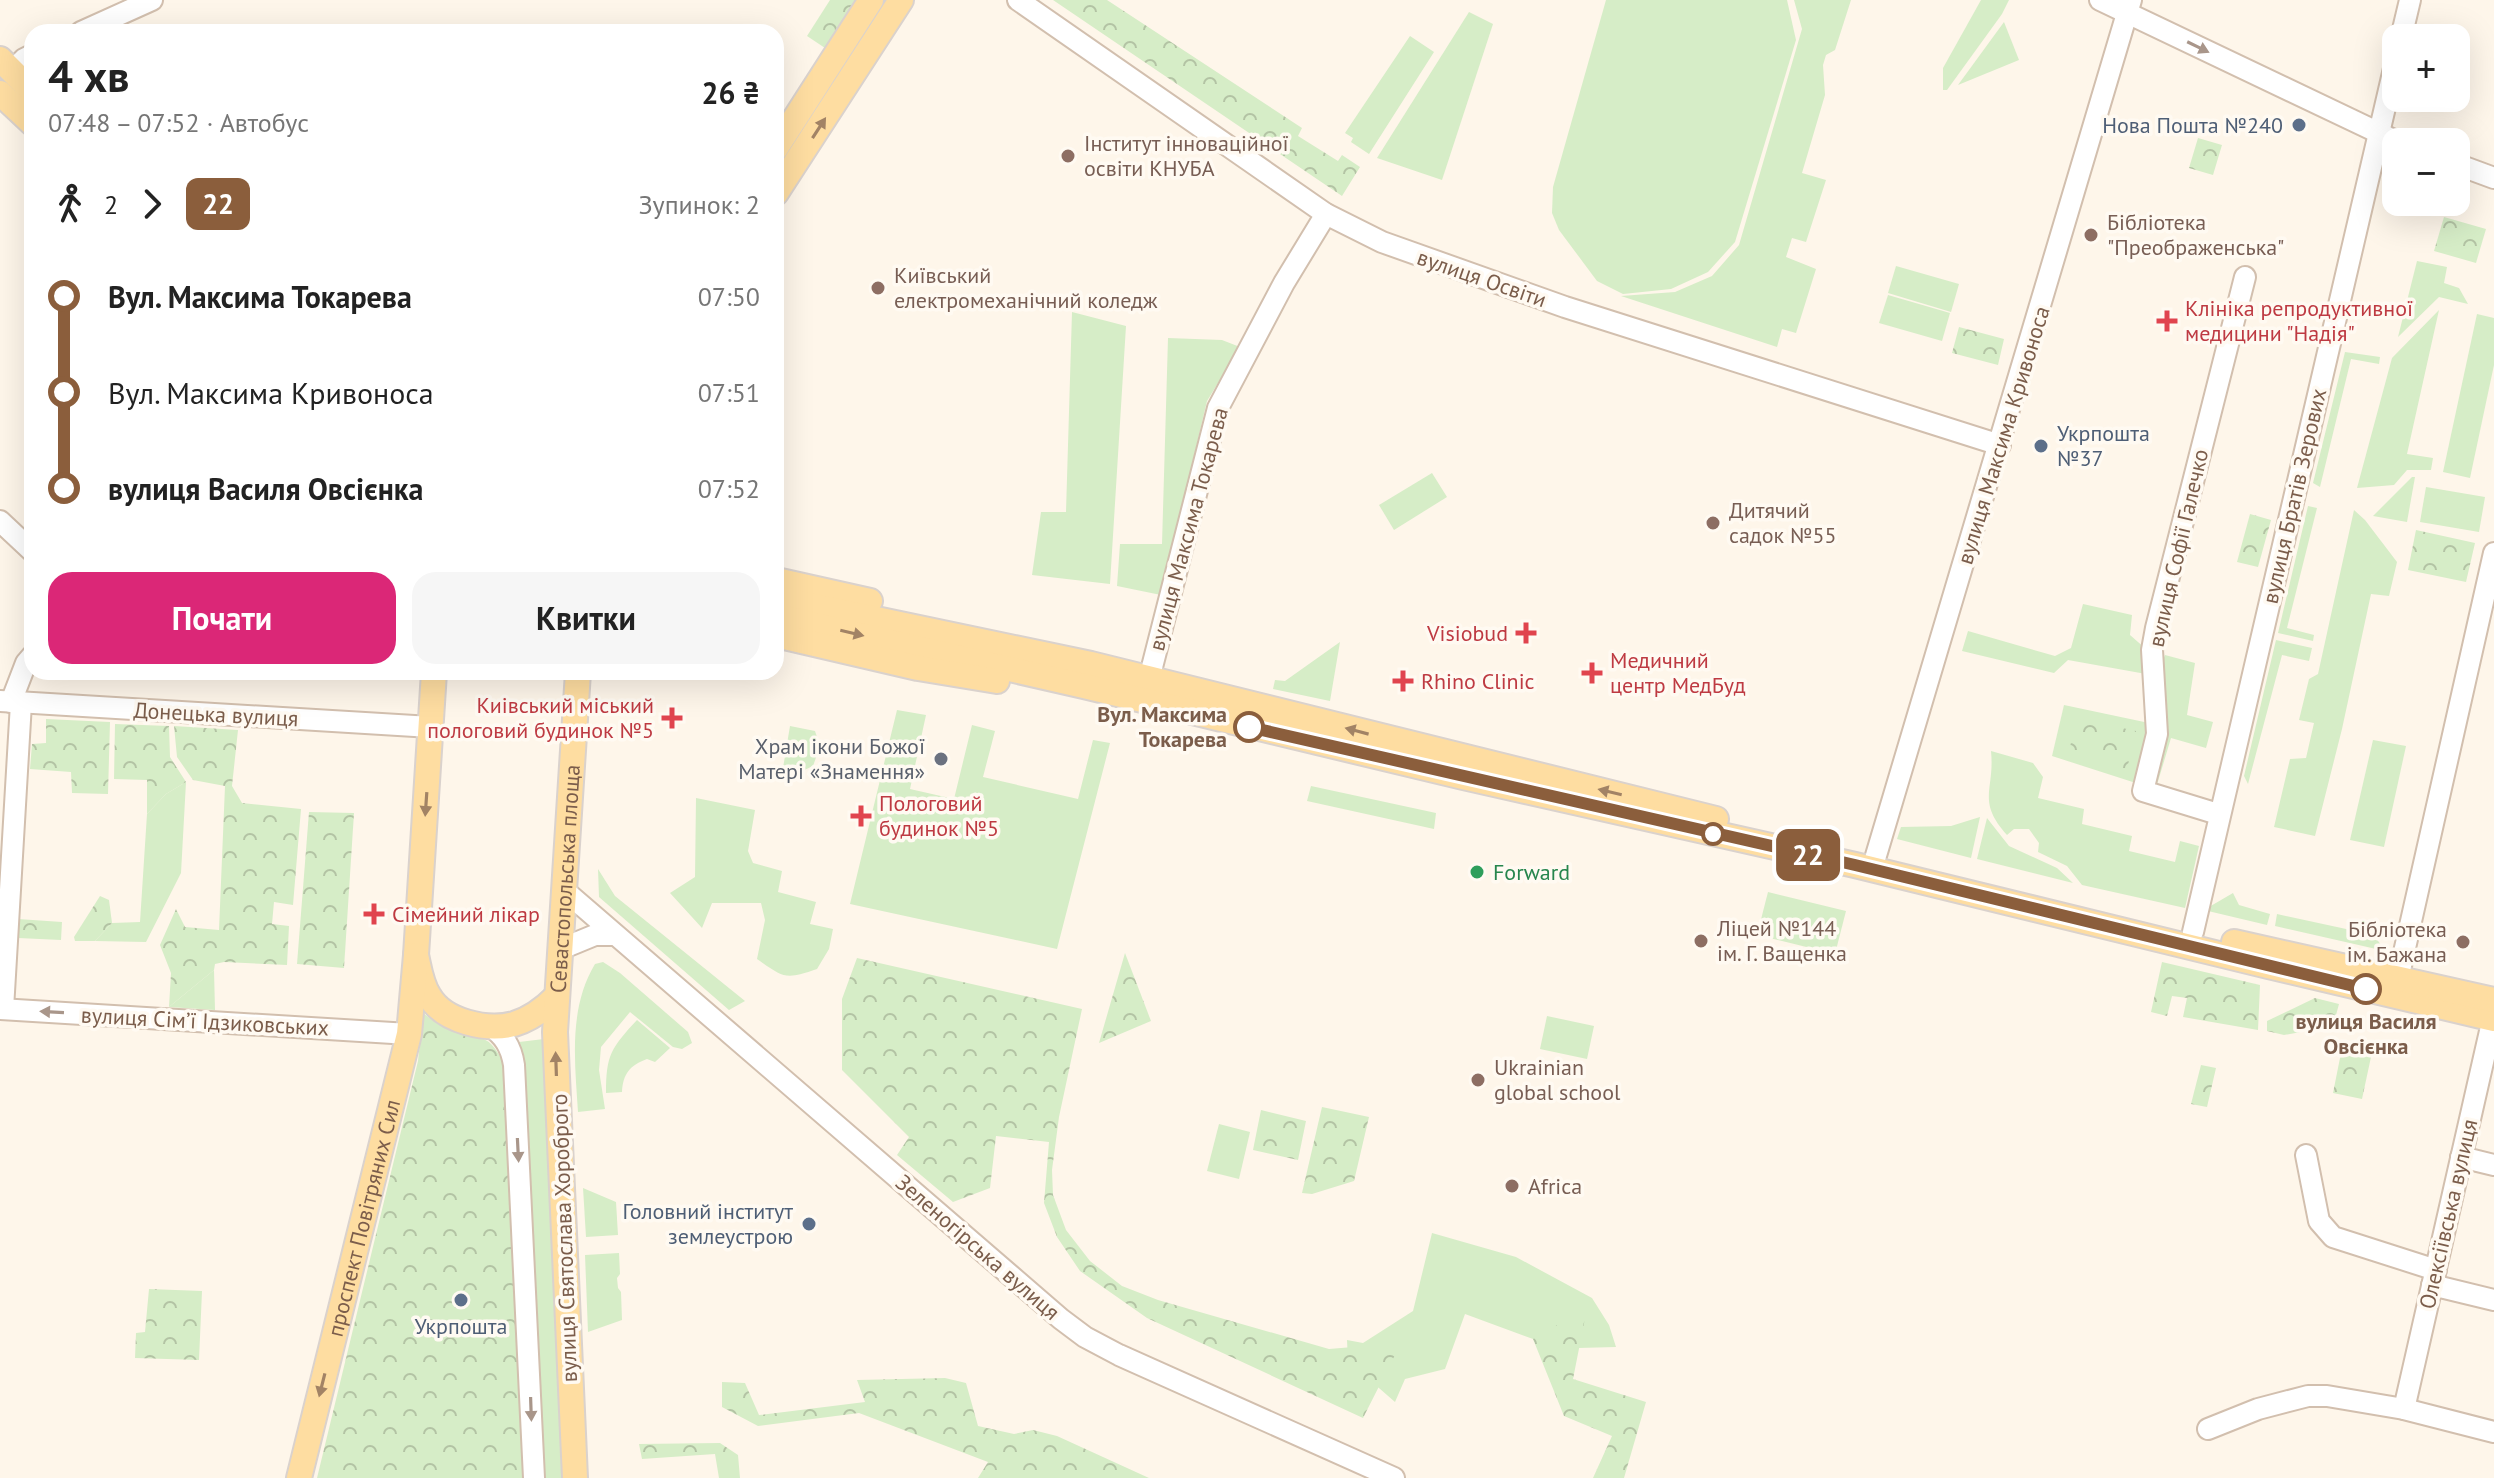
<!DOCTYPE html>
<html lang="uk">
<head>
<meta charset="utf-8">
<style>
	:root { --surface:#fff; --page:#f6f6f6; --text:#222; --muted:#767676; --accent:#db2777 }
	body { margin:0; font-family:"PT Sans",sans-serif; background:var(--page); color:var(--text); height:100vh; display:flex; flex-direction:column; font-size:30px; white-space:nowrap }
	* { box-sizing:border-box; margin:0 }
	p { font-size:26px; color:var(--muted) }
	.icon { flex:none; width:44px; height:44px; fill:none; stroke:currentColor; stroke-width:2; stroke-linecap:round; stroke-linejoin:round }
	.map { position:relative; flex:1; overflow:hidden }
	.drawer { position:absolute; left:24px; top:24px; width:760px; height:656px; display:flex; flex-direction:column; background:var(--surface); border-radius:24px; box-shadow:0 8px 32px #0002 }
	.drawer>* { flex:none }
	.badge { padding:0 16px; border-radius:12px; font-size:28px; line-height:52px }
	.controls { position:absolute; left:2382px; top:24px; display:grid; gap:16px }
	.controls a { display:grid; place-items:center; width:88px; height:88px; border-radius:16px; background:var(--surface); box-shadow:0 8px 32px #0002; font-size:40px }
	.map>.badge { position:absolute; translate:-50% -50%; box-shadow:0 0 0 4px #fff }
	.legs { display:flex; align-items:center; gap:12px; height:88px; padding:0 24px; font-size:26px }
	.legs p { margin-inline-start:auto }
	.overview { display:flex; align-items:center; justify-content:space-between; height:136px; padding:0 24px }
	h1 { font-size:44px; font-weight:600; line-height:60px }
	.cta { display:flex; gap:16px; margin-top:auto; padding:16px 24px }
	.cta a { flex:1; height:92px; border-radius:24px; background:var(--accent); color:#fff; font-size:32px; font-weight:600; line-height:92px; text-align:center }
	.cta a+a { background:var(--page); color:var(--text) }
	ul { padding:0 24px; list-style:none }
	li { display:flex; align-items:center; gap:28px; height:96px; font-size:30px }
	li i { display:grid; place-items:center; width:12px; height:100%; margin:0 10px; background:currentColor }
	li i::after { content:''; width:20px; height:20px; margin:-10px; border:6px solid; border-radius:50%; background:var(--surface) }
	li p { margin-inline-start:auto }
	li:first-child i { background:linear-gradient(#0000 50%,currentColor 0) }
	li:last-child i { background:linear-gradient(currentColor 50%,#0000 0) }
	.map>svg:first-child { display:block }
	.grass { fill:#d6edc7 }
	.forest { fill:url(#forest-crowns) }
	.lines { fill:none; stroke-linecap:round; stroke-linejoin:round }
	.minor-casing { stroke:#d2bfae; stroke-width:24 }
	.major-casing { stroke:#dad2cd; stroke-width:28 }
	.minor { stroke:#fff; stroke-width:20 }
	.major { stroke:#fedda1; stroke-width:24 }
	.oneway { fill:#a9968a }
	.oneway2 { fill:#a28365 }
	.line-1-casing { stroke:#fff; stroke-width:18 }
	.line-1 { stroke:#8b5e3c; stroke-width:12 }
	.service-dot { fill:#5c6f8a; stroke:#fffaf2; stroke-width:3 }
	.education-dot { fill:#8d6e63; stroke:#fffaf2; stroke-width:3 }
	.health-dot { fill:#e0444e; stroke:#fffaf2; stroke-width:3 }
	.stop-1-dot { fill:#fff; stroke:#8b5e3c; stroke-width:4 }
	.worship-dot { fill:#6b7280; stroke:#fffaf2; stroke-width:3 }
	.leisure-dot { fill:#2e9e5b; stroke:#fffaf2; stroke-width:3 }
	.labels { text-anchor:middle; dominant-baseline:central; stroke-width:7; stroke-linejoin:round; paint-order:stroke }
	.service-label { font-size:22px; fill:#4e5e75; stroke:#fffaf2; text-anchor:end }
	.education-label { font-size:22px; fill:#785e54; stroke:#fffaf2; text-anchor:start }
	.street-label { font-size:22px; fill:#7b5d4b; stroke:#fffaf2 }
	.health-label { font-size:22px; fill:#be3a42; stroke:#fffaf2; text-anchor:start }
	.stop-label { font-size:22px; font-weight:bold; fill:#7b5d4b; stroke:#fffaf2; text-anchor:end }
	.worship-label { font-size:22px; fill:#5b616d; stroke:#fffaf2; text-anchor:end }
	.leisure-label { font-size:22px; fill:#27864d; stroke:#fffaf2; text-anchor:start }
</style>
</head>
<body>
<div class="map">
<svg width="2494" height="1478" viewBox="0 0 2494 1478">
	<defs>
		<pattern id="forest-crowns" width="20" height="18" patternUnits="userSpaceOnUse" patternTransform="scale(2)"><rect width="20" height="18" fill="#d6edc7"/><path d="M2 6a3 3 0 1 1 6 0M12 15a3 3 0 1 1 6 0" fill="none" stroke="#b3c3a4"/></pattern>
	</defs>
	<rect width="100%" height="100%" fill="#fef6ea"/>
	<g class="grass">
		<path d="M1606,0H1787L1796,40L1735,242L1708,272L1671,289L1623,294L1597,281L1559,230L1552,213L1553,187Z"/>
		<path d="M1794,0H1851L1835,50L1826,55L1823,65L1825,95L1802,173L1826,180L1806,242L1792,238L1786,257L1816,269L1796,333L1782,329L1777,347L1621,296L1675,292L1712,276L1739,245L1802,29Z"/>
		<path d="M1981,0H2009L2002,14L1947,90H1943V68Z"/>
		<path d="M1469,12L1493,24L1442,180L1377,158Z"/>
		<path d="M2004,22L2019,60L1958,85Z"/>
		<path d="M1410,36L1434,52L1369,154L1351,142L1353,138L1345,133Z"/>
		<path d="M2417,261L2447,267L2444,283L2459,288L2468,304L2439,297L2398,337Z"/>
		<path d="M1896,266L1959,284L1951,312L1888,293Z"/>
		<path d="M1888,295L1950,313L1942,341L1879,323Z"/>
		<path d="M2439,310L2407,454L2433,458L2431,470H2407L2394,485L2357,488L2392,358Z"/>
		<path d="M1072,312L1126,326L1110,584L1032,575L1041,512H1066Z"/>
		<path d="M2477,314L2494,318V365L2470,478L2443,472Z"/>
		<path d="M1168,338L1222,340L1240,347L1207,401L1161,595L1117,586L1120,544H1162Z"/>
		<path d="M2345,352L2380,357L2379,364L2351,359L2320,487L2313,483Z"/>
		<path d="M1432,473L1447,497L1394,530L1379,505Z"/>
		<path d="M2412,477H2415L2407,522L2373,516Z"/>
		<path d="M2426,487L2485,497L2479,532L2420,522Z"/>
		<path d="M2308,506L2317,508L2287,628L2314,635L2313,641L2278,633Z"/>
		<path d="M2354,510L2365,520L2397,562L2389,596L2371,594L2342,729L2315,836L2274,827L2290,759L2306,758L2314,723L2299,720L2309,679L2318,674Z"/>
		<path d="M2083,604L2132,615L2130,635L2146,649V674L2068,660L2054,673L1962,651L1968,631L2055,656L2071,648Z"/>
		<path d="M2276,640L2312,648L2309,661L2282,655L2248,784L2244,776Z"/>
		<path d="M1340,642L1330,701L1273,689L1275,680L1285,681Z"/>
		<path d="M2165,655L2195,663L2187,715L2213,722L2206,748L2171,738L2156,788L2149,786L2158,671Z"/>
		<path d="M2064,705L2149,723L2142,785L2052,756Z"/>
		<path d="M897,710L926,715L910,789L954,799L972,725L995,731L983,777L1078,799L1093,740L1110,743L1057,949L850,904Z"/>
		<path d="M790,726L815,731C820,745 818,753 813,766L800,772L783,768Z"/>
		<path d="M2373,740L2406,746L2384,847L2350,840Z"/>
		<path d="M1991,751L2033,763L2043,777L2038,798L2084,809L2082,824L2132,836L2129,851L2175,862L2180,841L2199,846L2185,908L2082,885L2067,866L2038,852L2039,843L2029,829H2014L2007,835C1976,800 1995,791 1991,751Z"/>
		<path d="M186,782L181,873L146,942L95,941L112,923L140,922L147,814L166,794Z"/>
		<path d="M1311,786L1436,813L1434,829L1307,801Z"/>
		<path d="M696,798L755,810L748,851L753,863L782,871L778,892L816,902L810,924L833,929L829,949L817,969C785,980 784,978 757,959L765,920L761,903H712L702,928L670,893L695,877Z"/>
		<path d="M1980,817L1971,858L1897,839L1901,827L1951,826Z"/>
		<path d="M1987,818L2009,846L2057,868L2073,883L1977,859Z"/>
		<path d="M598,869L615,896L745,1001L729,1010L599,897Z"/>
		<path d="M1768,892L1846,911L1835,954L1757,935Z"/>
		<path d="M2233,893L2239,905L2270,914L2267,925L2208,911L2209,907Z"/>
		<path d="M2277,914L2360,932L2363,919L2385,951L2275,926Z"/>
		<path d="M603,962L620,973L688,1032L692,1043L682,1049L673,1047L630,1012L601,1047L599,1070L605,1109L578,1112C575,1063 568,1009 595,964Z"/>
		<path d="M214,970L215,1010L169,1007Z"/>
		<path d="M1547,1016L1594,1026L1587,1059L1540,1049Z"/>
		<path d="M637,1020L670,1048L655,1062L647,1059C630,1065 623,1074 622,1092L606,1093C606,1055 611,1048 637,1020Z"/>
		<path d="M544,1039L562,1478H539L519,1042Z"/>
		<path d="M1219,1124L1250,1132L1239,1179L1207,1171Z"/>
		<path d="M583,1188L616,1202L618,1235L586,1237Z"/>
		<path d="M1432,1233L1516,1257L1592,1298L1609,1325L1616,1347L1578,1348L1533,1339L1465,1314L1445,1369L1405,1379L1395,1402L1348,1361L1347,1340L1363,1343L1413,1311Z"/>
		<path d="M619,1253L620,1274L617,1278L618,1288L621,1292L622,1320L588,1332L585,1255Z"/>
	</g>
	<g class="forest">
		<path d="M830,0H861L828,50L807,36Z"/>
		<path d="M1053,0H1107L1302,128L1298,136L1338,161L1342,155L1360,167L1342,196Z"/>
		<path d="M2198,138L2222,145L2213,175L2189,168Z"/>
		<path d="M2444,217L2486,229L2476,263L2434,251Z"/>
		<path d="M1959,327L2004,339L1998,365L1952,353Z"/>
		<path d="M2250,514L2271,520L2258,567L2237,562Z"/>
		<path d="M2416,530L2475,543L2466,582L2408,570Z"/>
		<path d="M2077,718L2136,731L2127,769L2068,755Z"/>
		<path d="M46,719L110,722L108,794L72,793L71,772L30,769L32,744L46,743Z"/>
		<path d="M115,724L169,726L170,757L186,782L166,794L147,814V780L114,779Z"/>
		<path d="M174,726L238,730L232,786L242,803L301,809L293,905L274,902L272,924L289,926L287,965L224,962L215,964L214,970L169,1007L171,973L160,945L176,909L185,927L219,930L225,786L193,780L177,757Z"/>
		<path d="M309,812L354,813L344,968L297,964Z"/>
		<path d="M100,896L109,900L112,923L95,941H75L74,937Z"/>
		<path d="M18,919L62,922L61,940L18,938Z"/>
		<path d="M1125,953L1151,1021L1099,1043Z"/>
		<path d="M857,958L1082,1009L1059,1117L1052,1170L1053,1195L1066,1230L1090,1261L1122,1286L1158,1300L1329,1349L1401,1343L1363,1418L1147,1318L1080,1271L1057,1237L1044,1203L1049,1142L996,1136L990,1188L953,1202L897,1155L909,1137L842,1070V999Z"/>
		<path d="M2162,962L2260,985L2258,1030L2183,1017L2187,998L2172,996L2167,1016L2151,1012Z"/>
		<path d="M2315,998L2339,1004L2333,1026L2284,1035L2267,1031V1021Z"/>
		<path d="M423,1013C432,1020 440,1026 451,1030C483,1041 489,1031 506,1068L525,1478H317L418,1061Z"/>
		<path d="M2341,1053L2371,1057L2362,1099L2333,1093Z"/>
		<path d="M2201,1065L2216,1068L2207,1107L2191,1104Z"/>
		<path d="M1322,1107L1369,1117L1354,1181L1312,1194L1302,1193Z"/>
		<path d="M1261,1110L1306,1121L1298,1160L1253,1150Z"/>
		<path d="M149,1289L202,1291L199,1360L135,1358L136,1333L145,1332Z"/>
		<path d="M1587,1308L1573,1379L1646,1402L1624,1478H1593L1612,1436L1564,1416L1533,1339Z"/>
		<path d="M945,1378L966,1383L978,1426L1014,1434L1033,1430L1057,1436L1149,1478H978L988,1462L859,1413L758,1426L722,1407V1382L745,1383L759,1415L865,1402L857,1380Z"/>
		<path d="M720,1443L738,1455L740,1478H719L715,1454L642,1459L639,1444Z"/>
	</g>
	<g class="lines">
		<defs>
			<g id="minor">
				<path d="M1018,0L1326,214L1382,242L1565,307L2000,445"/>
				<path d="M2100,0L2398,142"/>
				<path d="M81,32L152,0"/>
				<path d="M2401,38L2410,0"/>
				<path d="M12,71L24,59L32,55"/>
				<path d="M2456,164L2494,178"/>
				<path d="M0,521L32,551"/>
				<path d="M1149,679L1218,408L1284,283L1326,214"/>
				<path d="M0,701L431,727"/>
				<path d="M11,702L26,663L32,656"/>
				<path d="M2218,814L2143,791L2157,734L2152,650L2156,628L2245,277"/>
				<path d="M1872,869L2131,0"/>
				<path d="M565,891L1061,1319L1085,1337L1119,1355L1394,1478"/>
				<path d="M2193,932L2396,60"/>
				<path d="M561,949L595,935H614"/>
				<path d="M2398,979L2494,553"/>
				<path d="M0,1009L409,1034"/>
				<path d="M3,1009L21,703"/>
				<path d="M489,1025C504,1036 511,1046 514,1065L534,1478"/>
				<path d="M2306,1155L2319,1221L2333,1237L2436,1270"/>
				<path d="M2461,1157L2494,1165"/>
				<path d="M2432,1285L2494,1300"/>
				<path d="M2404,1409L2493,1018"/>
				<path d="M2208,1429L2258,1409L2308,1396H2327L2404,1409L2494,1432"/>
			</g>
			<g id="major">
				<path d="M0,59L32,91"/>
				<path d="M0,93L32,123"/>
				<path d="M776,148L871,0"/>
				<path d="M776,193L901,0"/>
				<path d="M776,580L870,601"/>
				<path d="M776,598L1091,664L1716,819"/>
				<path d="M776,616L1084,686L1463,777L1855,865L2268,966L2494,1019"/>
				<path d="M776,635L918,668L997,681"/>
				<path d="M434,672L416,955C419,968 421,984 429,996C444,1022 487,1031 514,1024C531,1019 544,1009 556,997"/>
				<path d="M2234,942L2494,1000"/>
				<path id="s1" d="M299,1478L409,1034L416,955"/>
				<path id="s2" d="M575,1478L555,1032L578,672"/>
			</g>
		</defs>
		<use href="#minor" class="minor-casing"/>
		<use href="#major" class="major-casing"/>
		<use href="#minor" class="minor"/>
		<use href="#major" class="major"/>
	</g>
	<defs><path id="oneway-solid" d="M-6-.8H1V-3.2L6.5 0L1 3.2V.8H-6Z" transform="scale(2)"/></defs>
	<g class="oneway">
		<use href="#oneway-solid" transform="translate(2198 47) rotate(26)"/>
		<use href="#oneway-solid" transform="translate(52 1012) rotate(-177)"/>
		<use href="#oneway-solid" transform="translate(518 1150) rotate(87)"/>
		<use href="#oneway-solid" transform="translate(531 1409) rotate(88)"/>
	</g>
	<g class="oneway2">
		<use href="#oneway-solid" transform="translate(819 128) rotate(-57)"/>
		<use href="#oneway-solid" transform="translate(852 633) rotate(13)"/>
		<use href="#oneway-solid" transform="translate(1357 731) rotate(-165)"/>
		<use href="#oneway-solid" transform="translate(1610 792) rotate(-167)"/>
		<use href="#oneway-solid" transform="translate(426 804) rotate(94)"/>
		<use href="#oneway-solid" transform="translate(556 1064) rotate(-92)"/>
		<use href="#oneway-solid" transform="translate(322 1385) rotate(104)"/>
	</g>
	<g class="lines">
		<defs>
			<path id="line-1" d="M1249,727L1855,865L2366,989"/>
		</defs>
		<use href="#line-1" class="line-1-casing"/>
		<use href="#line-1" class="line-1"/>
	</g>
	<g class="service-dot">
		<circle cx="2299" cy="125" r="8"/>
		<circle cx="2041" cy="446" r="8"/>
		<circle cx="809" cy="1224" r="8"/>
		<circle cx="461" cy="1300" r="8"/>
	</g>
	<g class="education-dot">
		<circle cx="1068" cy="156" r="8"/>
		<circle cx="2091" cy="235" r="8"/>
		<circle cx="878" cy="288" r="8"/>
		<circle cx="1713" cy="523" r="8"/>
		<circle cx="1701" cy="941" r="8"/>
		<circle cx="2463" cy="942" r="8"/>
		<circle cx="1478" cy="1080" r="8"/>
		<circle cx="1512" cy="1186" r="8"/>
	</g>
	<g class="health-dot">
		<path d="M2163 309h8v8h8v8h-8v8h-8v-8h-8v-8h8z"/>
		<path d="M1522 621h8v8h8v8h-8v8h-8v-8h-8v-8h8z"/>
		<path d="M1588 661h8v8h8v8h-8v8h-8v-8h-8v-8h8z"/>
		<path d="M1399 669h8v8h8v8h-8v8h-8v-8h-8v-8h8z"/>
		<path d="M668 706h8v8h8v8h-8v8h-8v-8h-8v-8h8z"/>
		<path d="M857 804h8v8h8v8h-8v8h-8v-8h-8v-8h8z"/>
		<path d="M370 902h8v8h8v8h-8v8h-8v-8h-8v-8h8z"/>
	</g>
	<g class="stop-1-dot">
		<circle cx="1249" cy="727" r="14"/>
		<circle cx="1713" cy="834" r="10"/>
		<circle cx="2366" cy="989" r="14"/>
	</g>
	<circle class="worship-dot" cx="941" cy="759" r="8"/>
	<circle class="leisure-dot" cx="1477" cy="872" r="8"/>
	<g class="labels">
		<g class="service-label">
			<text x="2283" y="125">Нова Пошта №240</text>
			<text x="2057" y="433" text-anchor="start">Укрпошта<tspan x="2057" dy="25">№37</tspan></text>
			<text x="793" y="1211">Головний інститут<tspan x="793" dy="25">землеустрою</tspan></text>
			<text x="461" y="1326" text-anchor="middle">Укрпошта</text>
		</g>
		<g class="education-label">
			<text x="1084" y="143">Інститут інноваційної<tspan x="1084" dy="25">освіти КНУБА</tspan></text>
			<text x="2107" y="222">Бібліотека<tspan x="2107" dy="25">"Преображенська"</tspan></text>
			<text x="894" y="275">Київський<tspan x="894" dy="25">електромеханічний коледж</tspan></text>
			<text x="1729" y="510">Дитячий<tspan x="1729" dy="25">садок №55</tspan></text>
			<text x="1717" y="928">Ліцей №144<tspan x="1717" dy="25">ім. Г. Ващенка</tspan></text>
			<text x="2447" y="929" text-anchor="end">Бібліотека<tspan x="2447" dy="25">ім. Бажана</tspan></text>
			<text x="1494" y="1067">Ukrainian<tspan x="1494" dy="25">global school</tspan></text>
			<text x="1528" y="1186">Africa</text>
		</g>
		<g class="street-label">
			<text transform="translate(1482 278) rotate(19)">вулиця Освіти</text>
			<text transform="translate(2003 435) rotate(-73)">вулиця Максима Кривоноса</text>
			<text transform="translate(2294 496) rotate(-77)">вулиця Братів Зерових</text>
			<text transform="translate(1188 529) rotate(-75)">вулиця Максима Токарева</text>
			<text transform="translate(2178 548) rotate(-77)">вулиця Софії Галечко</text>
			<text transform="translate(216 714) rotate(3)">Донецька вулиця</text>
			<text stroke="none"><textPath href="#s2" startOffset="600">Севастопольська площа</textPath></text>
			<text transform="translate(205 1021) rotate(3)">вулиця Сімʼї Ідзиковських</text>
			<text transform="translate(2448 1214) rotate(-77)">Олексіївська вулиця</text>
			<text stroke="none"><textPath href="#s1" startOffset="268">проспект Повітряних Сил</textPath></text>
			<text transform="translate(564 1238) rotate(-92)">вулиця Святослава Хороброго</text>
			<text transform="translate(978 1247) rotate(41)">Зеленогірська вулиця</text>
		</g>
		<g class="health-label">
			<text x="2185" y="308">Клініка репродуктивної<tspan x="2185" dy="25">медицини "Надія"</tspan></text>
			<text x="1508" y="633" text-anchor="end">Visiobud</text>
			<text x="1610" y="660">Медичний<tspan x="1610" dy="25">центр МедБуд</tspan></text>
			<text x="1421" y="681">Rhino Clinic</text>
			<text x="654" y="705" text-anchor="end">Киівський міський<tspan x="654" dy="25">пологовий будинок №5</tspan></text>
			<text x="879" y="803">Пологовий<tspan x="879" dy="25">будинок №5</tspan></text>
			<text x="392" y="914">Сімейний лікар</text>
		</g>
		<g class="stop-label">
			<text x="1227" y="714">Вул. Максима<tspan x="1227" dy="25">Токарева</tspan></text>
			<text x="2366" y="1021" text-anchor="middle">вулиця Василя<tspan x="2366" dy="25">Овсієнка</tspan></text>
		</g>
		<g class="worship-label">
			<text x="925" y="746">Храм ікони Божої<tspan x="925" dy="25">Матері «Знамення»</tspan></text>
		</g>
		<g class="leisure-label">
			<text x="1493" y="872">Forward</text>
		</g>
	</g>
</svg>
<div class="controls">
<a>+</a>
<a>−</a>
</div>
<b class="badge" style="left:1808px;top:855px;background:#8b5e3c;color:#fff">22</b>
<section class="drawer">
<div class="overview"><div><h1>4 хв</h1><p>07:48 – 07:52 · Автобус</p></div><b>26 ₴</b></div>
<div class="legs"><svg class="icon" aria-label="walk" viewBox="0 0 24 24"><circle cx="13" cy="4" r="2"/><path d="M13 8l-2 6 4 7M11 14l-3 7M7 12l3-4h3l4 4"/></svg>2<svg class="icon" aria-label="forward" viewBox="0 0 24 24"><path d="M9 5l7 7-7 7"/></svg><b class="badge" style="background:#8b5e3c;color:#fff">22</b><p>Зупинок: 2</p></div>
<ul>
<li><i style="color:#8b5e3c"></i><b>Вул. Максима Токарева</b><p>07:50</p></li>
<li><i style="color:#8b5e3c"></i><span>Вул. Максима Кривоноса</span><p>07:51</p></li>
<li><i style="color:#8b5e3c"></i><b>вулиця Василя Овсієнка</b><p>07:52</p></li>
</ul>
<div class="cta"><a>Почати</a><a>Квитки</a></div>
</section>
</div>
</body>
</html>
